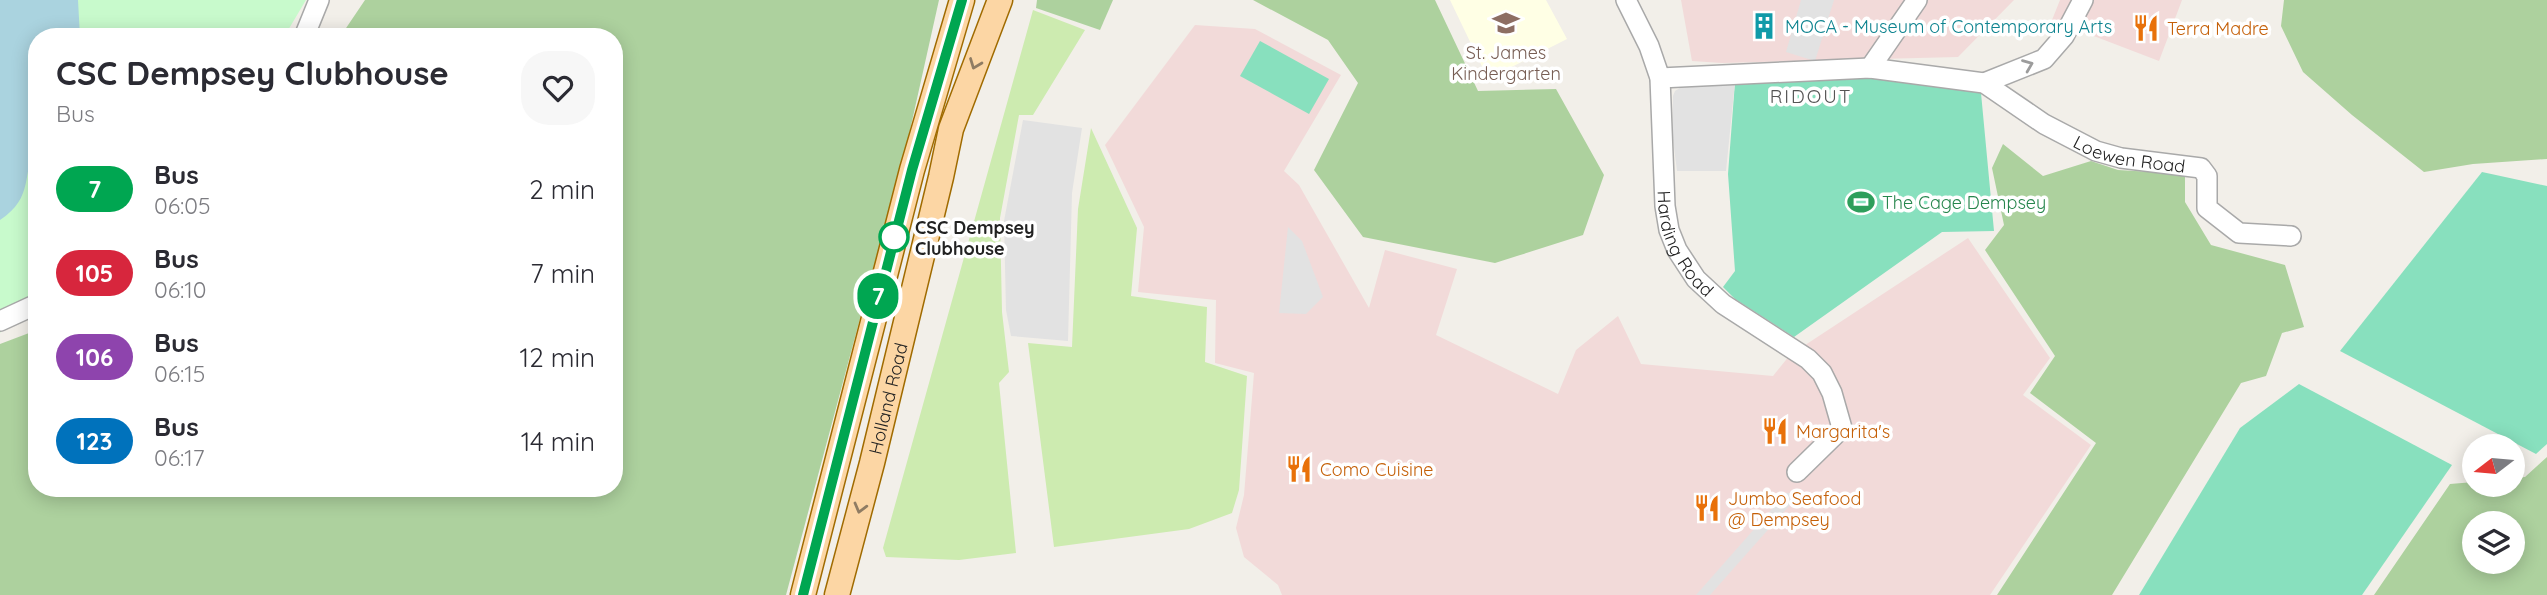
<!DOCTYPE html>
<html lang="en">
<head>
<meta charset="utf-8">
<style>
	:root { --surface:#fff; --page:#f7f7f7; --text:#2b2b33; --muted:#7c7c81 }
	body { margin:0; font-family:Quicksand,sans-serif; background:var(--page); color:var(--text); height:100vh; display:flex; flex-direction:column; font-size:26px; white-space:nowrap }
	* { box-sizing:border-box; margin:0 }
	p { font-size:23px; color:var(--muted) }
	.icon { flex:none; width:38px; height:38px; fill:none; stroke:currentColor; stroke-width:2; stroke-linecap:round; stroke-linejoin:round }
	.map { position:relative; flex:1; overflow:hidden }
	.details { position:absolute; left:28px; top:28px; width:595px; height:469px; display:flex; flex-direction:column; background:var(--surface); border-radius:28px; box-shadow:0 4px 18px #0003 }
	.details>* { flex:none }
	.badge { padding:0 14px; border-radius:23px; font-size:24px; line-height:46px }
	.needle { width:46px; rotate:254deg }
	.buttons { position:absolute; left:2462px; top:434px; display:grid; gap:14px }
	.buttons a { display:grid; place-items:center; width:63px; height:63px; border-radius:50%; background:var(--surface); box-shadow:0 4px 18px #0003; font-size:35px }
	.map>.badge { position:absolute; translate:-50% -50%; box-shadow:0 0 0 4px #fff }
	.round { display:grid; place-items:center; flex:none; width:74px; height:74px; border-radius:28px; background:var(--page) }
	.overview { display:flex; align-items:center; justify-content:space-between; height:119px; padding:0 28px }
	h1 { font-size:33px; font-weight:700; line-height:52px }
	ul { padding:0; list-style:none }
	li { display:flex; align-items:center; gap:21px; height:84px; padding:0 28px }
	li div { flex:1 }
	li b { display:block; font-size:26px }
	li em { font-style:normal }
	li .badge { min-width:77px; font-weight:700; text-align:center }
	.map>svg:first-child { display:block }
	.commercial { fill:#f2dad9 }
	.education { fill:#ffffe5 }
	.grass { fill:#cdebb0 }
	.forest { fill:#add19e; fill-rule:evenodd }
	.park { fill:#c8facc }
	.pitch { fill:#88e0be }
	.parking { fill:#e2e2e2 }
	.water { fill:#aad3df }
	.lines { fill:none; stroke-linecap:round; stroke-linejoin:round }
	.minor-casing { stroke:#a9a9a9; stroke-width:22 }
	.major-casing { stroke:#a06b00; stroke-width:27 }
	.minor { stroke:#fff; stroke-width:19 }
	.major { stroke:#fcd6a4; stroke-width:24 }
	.oneway { stroke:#8f7c63 }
	.oneway2 { stroke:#9c9c9c }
	.line-casing { stroke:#fff; stroke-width:16 }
	.line { stroke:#00a651; stroke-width:10 }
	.stop-dot { fill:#fff; stroke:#00a651; stroke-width:3.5 }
	.labels { text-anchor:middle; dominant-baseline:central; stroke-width:7; stroke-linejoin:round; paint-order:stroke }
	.culture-label { font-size:18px; fill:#0d838f; stroke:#fff; text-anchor:start }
	.food-label { font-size:18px; fill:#c56008; stroke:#fff; text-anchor:start }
	.education-label { font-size:18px; fill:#785e54; stroke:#fff }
	.street-label { font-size:18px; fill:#222; stroke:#fff }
	.leisure-label { font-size:18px; fill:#27864d; stroke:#fff; text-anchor:start }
	.stop-label { font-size:18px; font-weight:bold; fill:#222; stroke:#fff; text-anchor:start }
	.neighbourhood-label { font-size:19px; letter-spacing:2px; fill:#555; stroke:#fff }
</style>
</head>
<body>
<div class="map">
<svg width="2547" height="595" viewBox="0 0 2547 595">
	<rect width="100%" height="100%" fill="#f2efe9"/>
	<g class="commercial">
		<path d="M1681,0H2014L1958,57L1722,63L1692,61Z"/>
		<path d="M2060,0H2182L2159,61L2052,20Z"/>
		<path d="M1195,25L1255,29L1341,75L1284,171L1299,185L1369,308L1385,250L1457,269L1436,335L1558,394L1576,350L1618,316L1641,364L1773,376L1790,355L1968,238L2050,358L2023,395L2091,445L1990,595H1282L1278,585L1244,557L1236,528L1244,495L1254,373L1215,363L1216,300L1138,292L1144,227L1105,145Z"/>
	</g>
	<path class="education" d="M1450,0H1546L1567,39L1488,79Z"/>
	<g class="grass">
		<path d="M1033,10L1085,30L1033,115H1019L1000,218L1002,312L1009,372L999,383L1016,553L959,560L886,557L883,548Z"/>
		<path d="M1091,128L1137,228L1131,296L1207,307L1205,362L1247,376L1239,490L1232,513L1189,529L1054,547L1028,343L1072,347L1078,209Z"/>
	</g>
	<g class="forest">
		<path d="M365,0H939L908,139L786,595H0V344L37,330V488H614V37H340Z"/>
		<path d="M1037,0H1113L1100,30L1036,8Z"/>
		<path d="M1253,0H1435L1478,91L1556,89L1604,175L1583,235L1495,263L1363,237L1314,170L1358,83L1328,40Z"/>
		<path d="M2284,0H2547V159L2473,164L2424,172L2352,115L2303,72L2281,26Z"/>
		<path d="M2003,144L2043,176L2091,161L2118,170L2185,174V202L2211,245L2285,265L2304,327L2282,333L2266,376L2241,383L2112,595H1997L2096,443L2030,393L2055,356L1985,250L2004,225L1992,168Z"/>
		<path d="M2547,457V595H2374L2450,484L2474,482V485H2513V478L2525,477ZM2474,523H2513V562H2474Z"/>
	</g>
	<path class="park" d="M0,0H306L284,37H37V285L0,333Z"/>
	<g class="pitch">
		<path d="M1260,41L1329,79L1309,114L1240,76Z"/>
		<path d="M1877,76L1981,93L1994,231L1942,232L1794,337L1735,299L1723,287L1735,271L1728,174L1735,82Z"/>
		<path d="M2482,172L2547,186V444L2536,454L2340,351Z"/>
		<path d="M2299,384L2452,465L2362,595H2139L2240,428Z"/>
	</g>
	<g class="parking">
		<path d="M1801,0H1834L1815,61L1786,52Z"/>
		<path d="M1735,82L1726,171H1677L1672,132L1673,96L1675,91L1688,83Z"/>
		<path d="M1023,120L1082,128L1072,193L1068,341L1011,336L1006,310L1004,221Z"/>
		<path d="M1288,227L1302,241L1323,297L1306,314L1279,313Z"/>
		<path d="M1786,493H1790V505L1710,595H1696Z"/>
	</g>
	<path class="water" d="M0,0H78L80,37H37V141C21,174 35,197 0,220Z"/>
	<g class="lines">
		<defs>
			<g id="minor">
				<path id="s1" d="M1626,0L1649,46L1660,78L1665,206L1669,230L1677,250L1696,279L1723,304L1808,359L1822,373L1832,393L1842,428L1797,472"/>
				<path d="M304,37L319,0"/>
				<path d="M1870,68L1917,0"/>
				<path id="s2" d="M1660,78L1870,68L1984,83L2044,124L2096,151L2121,158L2201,168L2207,176V208L2239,233L2291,236"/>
				<path d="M1984,83L2044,59L2064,36L2083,0"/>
				<path d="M0,321L37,304"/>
			</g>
			<g id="major">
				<path d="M803,595L912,170L962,0"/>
				<path id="s3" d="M837,595L872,463L941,177L951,129L1000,0"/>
			</g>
		</defs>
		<use href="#minor" class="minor-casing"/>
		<use href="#major" class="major-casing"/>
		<use href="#minor" class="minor"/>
		<use href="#major" class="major"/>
	</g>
	<defs><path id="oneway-chevron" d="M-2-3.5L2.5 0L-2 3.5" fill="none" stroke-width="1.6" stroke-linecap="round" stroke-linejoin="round" transform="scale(1.75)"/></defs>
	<g class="oneway">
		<use href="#oneway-chevron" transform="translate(975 64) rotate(111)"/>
		<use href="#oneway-chevron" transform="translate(860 508) rotate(105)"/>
	</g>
	<use class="oneway2" href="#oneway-chevron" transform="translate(2028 65) rotate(-22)"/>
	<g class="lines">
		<defs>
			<path id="line" d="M803,595L912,170L962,0"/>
		</defs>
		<use href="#line" class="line-casing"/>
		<use href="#line" class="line"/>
	</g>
	<defs>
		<symbol id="school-bare" viewBox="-9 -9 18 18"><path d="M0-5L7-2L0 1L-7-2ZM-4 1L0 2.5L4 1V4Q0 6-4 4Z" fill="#8d6e63" stroke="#fff" stroke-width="2.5" paint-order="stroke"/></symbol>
		<symbol id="building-bare" viewBox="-9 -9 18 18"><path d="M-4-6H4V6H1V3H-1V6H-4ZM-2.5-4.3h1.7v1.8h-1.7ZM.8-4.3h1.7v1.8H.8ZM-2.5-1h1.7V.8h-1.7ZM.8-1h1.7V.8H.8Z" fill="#0f9aa8" stroke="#fff" stroke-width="2.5" paint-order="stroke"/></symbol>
		<symbol id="restaurant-bare" viewBox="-9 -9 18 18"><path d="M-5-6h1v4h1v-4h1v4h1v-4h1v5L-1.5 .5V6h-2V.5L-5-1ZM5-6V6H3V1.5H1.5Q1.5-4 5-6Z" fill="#e8710a" stroke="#fff" stroke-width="2.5" paint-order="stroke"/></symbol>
		<symbol id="stadium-bare" viewBox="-9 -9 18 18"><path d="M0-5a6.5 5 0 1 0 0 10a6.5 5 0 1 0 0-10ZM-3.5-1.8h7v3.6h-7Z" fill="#2e9e5b" stroke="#fff" stroke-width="2.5" paint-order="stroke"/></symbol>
	</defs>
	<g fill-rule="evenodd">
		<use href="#school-bare" x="1487" y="4" width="38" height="38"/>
		<use href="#building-bare" x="1745" y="7" width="38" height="38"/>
		<use href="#restaurant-bare" x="2127" y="9" width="38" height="38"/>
		<use href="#stadium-bare" x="1842" y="183" width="38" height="38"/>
		<use href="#restaurant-bare" x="1756" y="412" width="38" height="38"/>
		<use href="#restaurant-bare" x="1280" y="450" width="38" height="38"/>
		<use href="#restaurant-bare" x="1688" y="489" width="38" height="38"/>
	</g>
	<circle class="stop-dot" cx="894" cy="237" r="14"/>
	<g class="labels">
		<g class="culture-label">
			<text x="1785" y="26">MOCA - Museum of Contemporary Arts</text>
		</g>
		<g class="food-label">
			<text x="2167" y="28">Terra Madre</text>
			<text x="1796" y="431">Margarita's</text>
			<text x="1320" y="469">Como Cuisine</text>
			<text x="1728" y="498">Jumbo Seafood<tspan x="1728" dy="21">@ Dempsey</tspan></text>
		</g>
		<g class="education-label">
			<text x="1506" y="52">St. James<tspan x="1506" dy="21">Kindergarten</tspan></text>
		</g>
		<g class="street-label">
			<text stroke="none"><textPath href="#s2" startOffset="490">Loewen Road</textPath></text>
			<text stroke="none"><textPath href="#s1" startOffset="256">Harding Road</textPath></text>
			<text stroke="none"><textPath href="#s3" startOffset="203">Holland Road</textPath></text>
		</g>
		<g class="leisure-label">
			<text x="1882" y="202">The Cage Dempsey</text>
		</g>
		<g class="stop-label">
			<text x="915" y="227">CSC Dempsey<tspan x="915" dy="21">Clubhouse</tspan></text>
		</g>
		<g class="neighbourhood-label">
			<text x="1811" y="96">RIDOUT</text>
		</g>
	</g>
</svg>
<div class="buttons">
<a><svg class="needle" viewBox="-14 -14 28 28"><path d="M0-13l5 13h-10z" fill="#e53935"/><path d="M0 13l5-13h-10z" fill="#7c7c81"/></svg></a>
<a><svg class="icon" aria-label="layers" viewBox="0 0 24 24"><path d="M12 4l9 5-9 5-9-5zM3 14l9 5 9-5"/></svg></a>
</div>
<b class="badge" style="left:878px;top:296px;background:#00a651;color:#fff">7</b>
<section class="details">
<div class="overview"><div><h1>CSC Dempsey Clubhouse</h1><p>Bus</p></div><a class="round"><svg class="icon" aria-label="heart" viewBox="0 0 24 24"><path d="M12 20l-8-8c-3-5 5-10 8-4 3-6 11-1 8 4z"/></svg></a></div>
<ul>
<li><span class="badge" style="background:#00a651;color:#fff">7</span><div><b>Bus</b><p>06:05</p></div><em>2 min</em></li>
<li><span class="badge" style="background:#d7263d;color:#fff">105</span><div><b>Bus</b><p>06:10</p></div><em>7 min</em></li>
<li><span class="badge" style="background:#8e44ad;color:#fff">106</span><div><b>Bus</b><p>06:15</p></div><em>12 min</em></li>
<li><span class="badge" style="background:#0072bc;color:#fff">123</span><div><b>Bus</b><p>06:17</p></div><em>14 min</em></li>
</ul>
</section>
</div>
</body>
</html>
